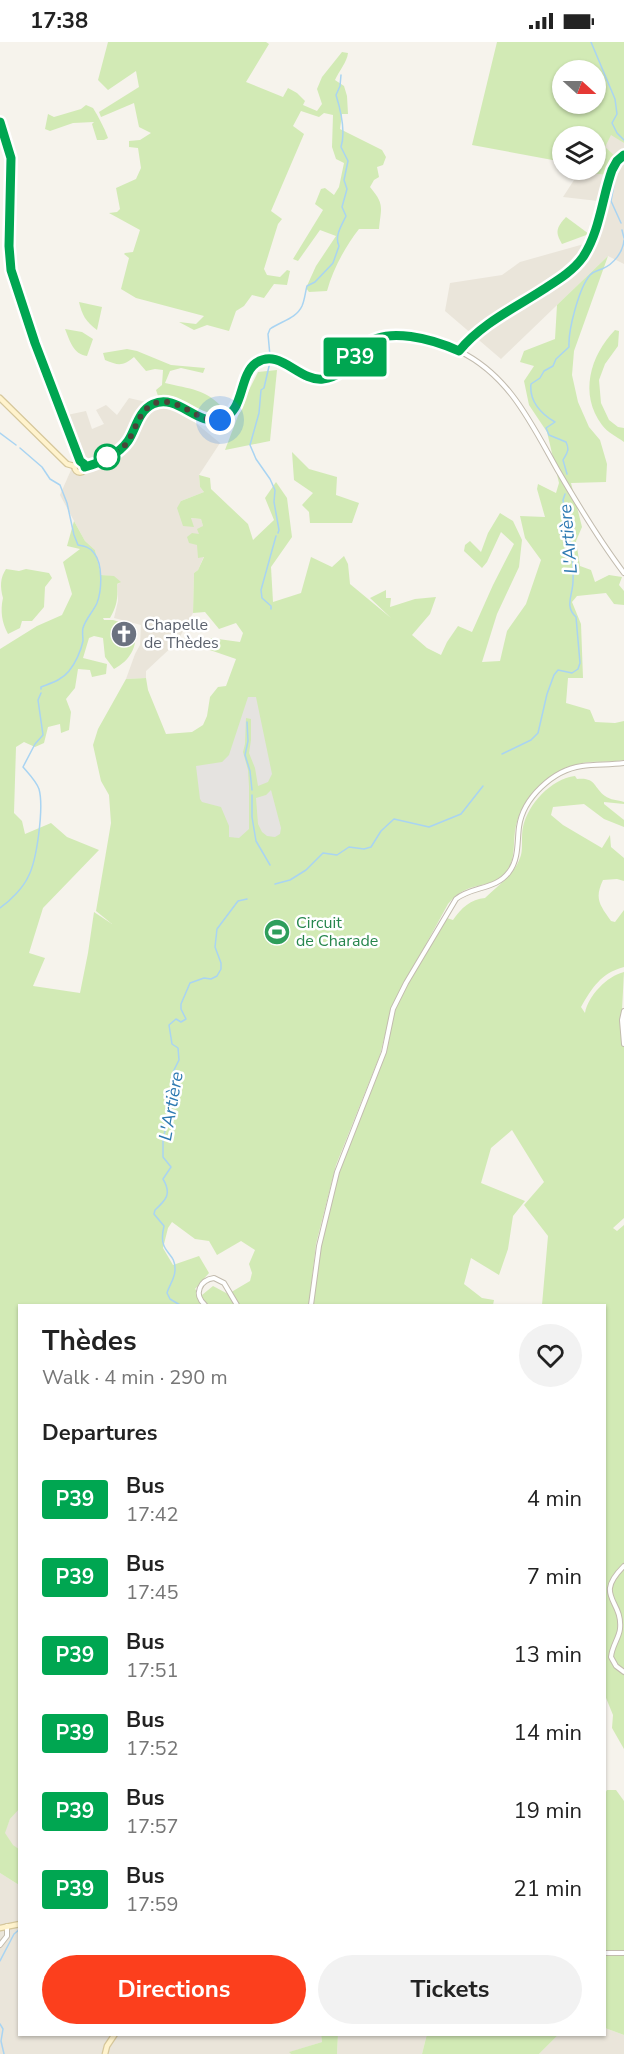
<!DOCTYPE html>
<html lang="en">
<head>
<meta charset="utf-8">
<style>
	:root { --surface:#fff; --page:#f2f2f2; --text:#222; --muted:#767676; --accent:#fc3f1d }
	body { margin:0; font-family:"Nunito Sans",sans-serif; background:var(--page); color:var(--text); height:100vh; display:flex; flex-direction:column; font-size:22px; white-space:nowrap }
	* { box-sizing:border-box; margin:0 }
	p { font-size:20px; color:var(--muted) }
	.icon { flex:none; width:33px; height:33px; fill:none; stroke:currentColor; stroke-width:2; stroke-linecap:round; stroke-linejoin:round }
	.map { position:relative; flex:1; overflow:hidden }
	.side { position:absolute; left:18px; top:1262px; width:588px; height:732px; display:flex; flex-direction:column; background:var(--surface); border-radius:0px; box-shadow:0 2px 4px #0004 }
	.side>* { flex:none }
	.badge { padding:0 12px; border-radius:4px; font-size:21px; line-height:39px }
	.needle { width:39px; rotate:111deg }
	.tools { position:absolute; left:552px; top:18px; display:grid; gap:12px }
	.tools a { display:grid; place-items:center; width:54px; height:54px; border-radius:50%; background:var(--surface); box-shadow:0 2px 4px #0004; font-size:30px }
	.you { position:absolute; width:30px; height:30px; margin:-15px; border:4px solid #fff; border-radius:50%; background:#1a73e8; box-shadow:0 0 0 9px #1a73e833 }
	.map>.badge { position:absolute; translate:-50% -50%; box-shadow:0 0 0 3px #fff }
	h2 { padding:0 24px; font-size:22px; line-height:54px }
	.round { display:grid; place-items:center; flex:none; width:63px; height:63px; border-radius:32px; background:var(--page) }
	.head { display:flex; align-items:center; justify-content:space-between; height:102px; padding:0 24px }
	h1 { font-size:28px; font-weight:700; line-height:45px }
	.cta { display:flex; gap:12px; margin-top:auto; padding:12px 24px }
	.cta a { flex:1; height:69px; border-radius:36px; background:var(--accent); color:#fff; font-size:24px; font-weight:700; line-height:69px; text-align:center }
	.cta a+a { background:var(--page); color:var(--text) }
	ul { padding:0; list-style:none }
	li { display:flex; align-items:center; gap:18px; height:78px; padding:0 24px }
	li div { flex:1 }
	li b { display:block; font-size:22px }
	li em { font-style:normal }
	li .badge { min-width:66px; font-weight:700; text-align:center }
	.status { display:flex; justify-content:space-between; align-items:center; height:42px; padding:0 30px; background:var(--surface); direction:ltr }
	.status svg { height:16px; fill:currentColor }
	.map>svg:first-child { display:block }
	.residential { fill:#eae5da }
	.green { fill:#d2eab5; fill-rule:evenodd }
	.parking { fill:#e5e3e0 }
	.lines { fill:none; stroke-linecap:round; stroke-linejoin:round }
	.stream { stroke:#a9d4f2; stroke-width:1.5 }
	.tertiary-casing { stroke:#c2bbae; stroke-width:6 }
	.secondary-casing { stroke:#d6c79b; stroke-width:7 }
	.tertiary { stroke:#fff; stroke-width:4 }
	.secondary { stroke:#fff3cd; stroke-width:4.5 }
	.line-casing { stroke:#fff; stroke-width:14 }
	.line { stroke:#00a651; stroke-width:9 }
	.walk { stroke:#4b4439; stroke-width:6; stroke-dasharray:0 10.8 }
	.stop-dot { fill:#fff; stroke:#00a651; stroke-width:3 }
	.labels { text-anchor:middle; dominant-baseline:central; stroke-width:5; stroke-linejoin:round; paint-order:stroke }
	.worship-label { font-size:16px; fill:#5b616d; stroke:#fff; text-anchor:start }
	.leisure-label { font-size:16px; fill:#27864d; stroke:#fff; text-anchor:start }
	.water-label { font-size:18px; font-style:italic; fill:#2e7ab2; stroke:#fff }
</style>
</head>
<body>
<div class="status"><b>17:38</b><svg viewBox="0 0 49 12"><path d="M0 12V9h3v3zM5 12V6h3v6zM10 12V3h3v9zM15 12V0h3v12zM26 1h20v11H26zM47 4h2v5h-2z"/></svg></div>
<div class="map">
<svg width="624" height="2012" viewBox="0 0 624 2012">
	<rect width="100%" height="100%" fill="#f6f3ec"/>
	<g class="residential">
		<path d="M611,92L624,101V222L608,214L501,317L445,269L450,241L502,233L520,220L584,202L591,188L598,159L563,155L574,138L565,128H593L592,130L606,133L604,105Z"/>
		<path d="M129,356L180,368L220,401L199,433L200,445L204,450L181,459L190,476L201,477L203,484L197,502L204,514L198,528L194,531L193,571L177,600L146,629V636L126,637L135,612L140,603L141,583L114,576L118,559L117,542L120,541L110,534L101,533L95,508L85,499L60,453L71,428L82,412L67,373L86,369L92,387L104,382L96,368L106,363L117,373Z"/>
		<path d="M19,1766V1807L12,1803L4,1791L10,1777Z"/>
		<path d="M0,1831L19,1843L20,1992H321L322,2000L290,2010L291,2012H0Z"/>
		<path d="M605,1986L624,1993V2012H539L559,1992H604Z"/>
		<path d="M338,1992H427L422,2012H337Z"/>
	</g>
	<g class="green">
		<path d="M108,0H266L269,2L246,40L283,55L288,46L297,51L305,59L303,63L317,69L322,62L317,47L322,35L342,10L348,11C347,20 339,29 335,38L344,44L347,54L348,72H342L340,87L382,108L386,115L383,123L377,125L379,135L374,138L370,145C385,163 381,165 379,187H359C345,205 333,227 327,249L309,250L306,246L316,224L336,194L320,188L298,219L293,217L323,168L315,162L321,147L325,146L334,153L339,145L344,121L336,117L332,105L333,73L324,71L319,75L301,69L293,84L304,92L271,169L282,177L278,182L264,227L267,233L280,235L287,228L290,229L287,243L274,242L264,256L252,253L244,264L236,269L229,289L207,283L194,288L179,280L196,282L204,274L136,256L121,247L129,216L124,212L125,211L133,210L140,188L109,171L117,170L120,167L116,146L136,137L141,126L138,106L129,105V99L140,98L151,91L139,85L134,61L101,75L99,70L139,45L136,29L108,48L98,38Z"/>
		<path d="M497,0H624V101L611,93L605,105L616,115L606,133L592,131L593,128H596V94H562V117L558,119L472,103ZM562,28H596V62H562Z"/>
		<path d="M86,63L93,66C99,76 104,85 108,96L104,98H97L92,82L94,80L73,81L50,89L45,87L48,72L54,75L81,67Z"/>
		<path d="M566,175L589,192L562,202C555,190 556,186 566,175Z"/>
		<path d="M608,214L574,309L572,333L578,360L589,385L600,398L607,422L606,440L571,441L582,485L576,499L580,524L591,528L595,540L609,533L622,535L619,543L624,549V563L614,562L606,551L577,554L572,560L581,582L583,636H568L566,661L590,668L595,680L615,681L624,679V718C609,721 593,718 578,722C546,730 520,757 515,789C513,804 516,820 504,832C487,849 468,837 448,862L392,964L380,1013L336,1123L316,1202L309,1263H20V1766L10,1777L5,1791L13,1803L19,1807V1843L0,1831V607L37,584L62,573L72,552L63,520L80,507L67,504L74,479L85,499L95,508L101,533L114,534L121,540L117,542C118,556 117,564 110,576H103L104,578H113L136,585C137,604 132,617 114,627L105,615L103,596L94,594L89,596L83,616L107,622L106,632L92,635L90,628L78,627L75,646L66,657L71,670L69,688L61,691L60,682L48,685L44,701L35,705L24,700L16,705L14,771L22,779L25,792L51,781L67,795L99,808L43,866L29,911L45,916L33,944L80,951L88,911L94,870L112,882L96,869L111,781L109,753L101,739L93,703L98,687L126,637L146,636L148,648L166,692L192,690L203,683L207,674L210,655L218,645L226,644L236,617L207,607L211,596L240,600L243,591L236,581L219,587L205,570L193,571L194,531L198,528L204,515L198,516L197,503L189,501L187,495L192,491L199,492L197,487L203,484L201,477L191,476L194,485L183,484L177,466L181,459L204,450L200,445L199,433L210,436L211,447L248,482L253,498L274,478L265,456L276,440L287,456L292,495L271,525L273,560L301,551L311,515L332,525L344,514L348,522L350,542L391,576L370,556L386,548V556H391L390,565L415,557L436,555L430,572L412,593L427,606L441,613L447,600L458,584L472,590L493,543L514,502L501,490L487,520L482,526L464,509L465,503L470,499L481,510L488,491L500,471L513,479L522,498L519,525L497,572L482,620L500,619L507,589L526,562L541,518L525,496L520,474L545,475L537,447L538,442L556,451L559,441L547,390L529,363L524,339L534,324L520,320L524,309L555,297L557,263ZM172,1180L195,1197L209,1199L217,1213L241,1199L255,1208L249,1222L252,1231L250,1239L228,1252L213,1244L202,1253L195,1247L209,1231L199,1214L173,1223L163,1206L168,1186Z"/>
		<path d="M79,260L102,265L97,288C86,280 82,273 79,260Z"/>
		<path d="M65,287L82,290L93,297L87,314C73,312 70,299 65,287Z"/>
		<path d="M615,288L619,289L618,304L605,322L599,338L601,361L609,378L618,385L624,386V400C617,395 607,390 602,383C579,352 590,314 615,288Z"/>
		<path d="M127,307L137,309L171,323L205,326L203,331L181,326L170,329L165,341C190,347 206,347 224,367C200,375 202,368 182,360C175,357 166,356 158,354L156,348L162,343L163,328L155,327L146,329L134,315C123,324 119,324 105,318L103,311Z"/>
		<path d="M277,328L270,399L225,408L244,358L258,330Z"/>
		<path d="M292,410L309,427L337,435L336,453L359,461L352,481H310L309,470L302,463L313,451L294,438Z"/>
		<path d="M6,527L19,529L26,527L49,531L52,536L45,545L44,565L32,579H22L20,586L8,592C2,581 0,569 3,556C0,545 0,536 6,527Z"/>
		<path d="M575,734L577,737C596,735 593,745 605,754C610,758 618,758 624,760V762L604,760V762L624,778V785L604,777L584,762L553,765L551,773L563,783L602,806L610,793L611,805L624,816V839L617,837L603,838C594,857 600,863 611,879L615,880L624,868V925C601,931 592,946 581,965L585,971C588,954 607,934 624,930L622,968L624,969V1176L613,1186L617,1189L624,1183V1707L612,1686L613,1673L604,1651V1263H542L548,1194L524,1163L544,1140L512,1088L491,1106L481,1141L525,1159L513,1174L508,1207L499,1233L471,1216L464,1242L482,1256L494,1258L493,1263H311L319,1204L337,1130L382,1015L392,970L444,875L453,878C461,866 471,857 485,856C499,842 515,833 521,813C523,805 521,794 523,785C528,762 551,737 575,734Z"/>
		<path d="M607,1748H616L624,1759V1993L605,1986L604,1753Z"/>
		<path d="M321,1992H338L337,2012H291L289,2010L322,2000Z"/>
		<path d="M427,1992H559L539,2012H422Z"/>
	</g>
	<g class="parking">
		<path d="M248,655H256L272,732L268,740L258,744L255,726L249,711L251,698V677L246,676L245,702L243,710L248,728L249,744V787L239,796L229,795V784L221,765L202,760L200,757L196,724L222,720L229,713Z"/>
		<path d="M271,748L281,786L280,792L275,795L267,794L262,790L258,782L256,756L266,753Z"/>
	</g>
	<g class="lines">
		<g class="stream">
			<path d="M591,0L615,57L617,72L612,81L617,91L624,98"/>
			<path d="M617,126L611,159L621,181"/>
			<path d="M622,188L624,196"/>
			<path d="M270,314L268,292L270,287C281,279 296,277 302,264C305,257 305,251 307,244L315,240L333,221L339,204C334,194 342,183 346,174L342,165L347,147L344,138L348,119L341,105C346,89 341,69 336,53L340,44L341,33"/>
			<path d="M270,320L264,346L261,348L259,371L250,403L256,417L270,437L275,448L274,460L279,488L278,491"/>
			<path d="M0,391L16,403"/>
			<path d="M20,406L42,425L50,437L60,443L67,461L74,493L78,503C84,504 90,505 94,511C103,522 102,548 97,561C93,570 86,576 83,586C82,590 83,595 83,599C81,609 75,622 69,629C62,638 51,641 41,645V647"/>
			<path d="M567,432L563,418C567,411 570,408 566,400L549,393L546,386L555,380C541,372 529,359 531,342L540,336L544,329L553,324L556,317L569,305C568,288 579,246 590,233C594,229 597,229 602,227C614,222 623,210 624,198"/>
			<path d="M271,567V564L262,556L261,548L276,494"/>
			<path d="M247,680L248,699L245,713L250,729L252,748"/>
			<path d="M502,712L531,698L538,691L547,652L554,633L558,628L572,631L578,627L580,621L576,575C564,564 573,553 573,539C574,513 568,484 563,458L565,452"/>
			<path d="M252,753V775L256,799L270,823"/>
			<path d="M275,842L290,838L306,828L323,811L337,813L349,805L364,807L371,805L381,789L394,777L429,785L461,772L483,744"/>
			<path d="M0,866C10,859 23,846 28,835C37,819 44,765 39,747C36,739 28,731 23,725L35,702L43,693L38,658L41,651"/>
			<path d="M180,1263L170,1257L167,1251C169,1243 175,1237 175,1228C176,1208 157,1213 164,1184L154,1172L155,1168C166,1158 172,1152 163,1137L171,1125L163,1115V1097L171,1065L168,1058L175,1042L174,1028L179,1018L178,1006L172,1002L169,983L176,977L181,980L186,977L181,967V962L190,941L204,936L211,937L217,934L221,927V921L215,905L217,887L238,859L247,857"/>
			<path d="M0,1919L14,1892L20,1887"/>
			<path d="M0,1982L3,1987L1,1999L4,2012"/>
		</g>
		<defs>
			<g id="tertiary">
				<path d="M0,80L11,116L9,204L11,228L35,301L79,419"/>
				<path d="M459,309C509,333 531,381 557,427C578,463 599,498 624,531"/>
				<path d="M624,969L622,978L624,1002"/>
				<path d="M205,1263C193,1252 200,1238 214,1236L224,1241L237,1263"/>
				<path d="M311,1263L319,1204L337,1130L384,1010L393,967L406,941L456,857C472,844 496,848 509,830C519,817 517,800 519,785C523,756 553,728 582,724C596,722 610,723 624,721"/>
				<path d="M624,1524C593,1555 623,1557 620,1587C619,1596 612,1604 611,1615L616,1624L624,1630"/>
				<path d="M0,1903L7,1894V1884"/>
				<path d="M604,1911H624"/>
			</g>
			<g id="secondary">
				<path d="M0,356L67,422L74,424"/>
				<circle cx="80" cy="425" r="5.5"/>
				<path d="M85,425C100,421 119,412 128,399C136,387 138,369 153,362C178,351 197,386 221,377C245,369 238,334 256,321C280,304 299,339 323,337C343,335 349,320 361,307C383,282 433,297 459,309L479,288L551,242L578,221L594,195L612,128L617,119L624,113"/>
				<path d="M0,1886L20,1882"/>
				<path d="M105,2012L107,2004L115,1992"/>
			</g>
		</defs>
		<use href="#tertiary" class="tertiary-casing"/>
		<use href="#secondary" class="secondary-casing"/>
		<use href="#tertiary" class="tertiary"/>
		<use href="#secondary" class="secondary"/>
	</g>
	<g class="lines">
		<defs>
			<path id="line" d="M0,80L11,116L9,204L11,228L35,301L80,419L84,422L85,425C100,421 119,412 128,399C136,387 138,369 153,362C178,351 197,385 221,377C245,370 238,334 256,321C280,305 299,340 323,337C345,335 350,316 364,304C386,283 435,298 459,309C482,281 515,266 544,247C558,238 573,229 583,215C600,189 602,156 612,128L617,119L624,113"/>
		</defs>
		<use href="#line" class="line-casing"/>
		<use href="#line" class="line"/>
		<path class="walk" d="M107,415C113,412 121,408 126,402C138,386 140,358 166,360C186,362 199,380 220,378"/>
	</g>
	<defs>
		<symbol id="church-disc" viewBox="-11 -11 22 22"><circle r="9.5" fill="#6b7280" stroke="#fff"/><path d="M-1.2-6h2.4v3.5h3.3v2.4h-3.3V6h-2.4V-.1h-3.3v-2.4h3.3Z" fill="#fff"/></symbol>
		<symbol id="stadium-disc" viewBox="-11 -11 22 22"><circle r="9.5" fill="#2e9e5b" stroke="#fff"/><path d="M0-5a6.5 5 0 1 0 0 10a6.5 5 0 1 0 0-10ZM-3.5-1.8h7v3.6h-7Z" fill="#fff"/></symbol>
	</defs>
	<g fill-rule="evenodd">
		<use href="#church-disc" x="109" y="577" width="30" height="30"/>
		<use href="#stadium-disc" x="262" y="875" width="30" height="30"/>
	</g>
	<circle class="stop-dot" cx="107" cy="415" r="12"/>
	<g class="labels">
		<g class="worship-label">
			<text x="144" y="583">Chapelle<tspan x="144" dy="18">de Thèdes</tspan></text>
		</g>
		<g class="leisure-label">
			<text x="296" y="881">Circuit<tspan x="296" dy="18">de Charade</tspan></text>
		</g>
		<g class="water-label">
			<text transform="translate(568 497) rotate(-95)">L'Artière</text>
			<text transform="translate(171 1064) rotate(-80)">L'Artière</text>
		</g>
	</g>
</svg>
<div class="tools">
<a><svg class="needle" viewBox="-14 -14 28 28"><path d="M0-13l5 13h-10z" fill="#e53935"/><path d="M0 13l5-13h-10z" fill="#767676"/></svg></a>
<a><svg class="icon" aria-label="layers" viewBox="0 0 24 24"><path d="M12 4l9 5-9 5-9-5zM3 14l9 5 9-5"/></svg></a>
</div>
<div class="you" style="left:220px;top:378px"></div>
<b class="badge" style="left:355px;top:315px;background:#00a651;color:#fff">P39</b>
<section class="side">
<div class="head"><div><h1>Thèdes</h1><p>Walk · 4 min · 290 m</p></div><a class="round"><svg class="icon" aria-label="heart" viewBox="0 0 24 24"><path d="M12 20l-8-8c-3-5 5-10 8-4 3-6 11-1 8 4z"/></svg></a></div>
<h2>Departures</h2>
<ul>
<li><span class="badge" style="background:#00a651;color:#fff">P39</span><div><b>Bus</b><p>17:42</p></div><em>4 min</em></li>
<li><span class="badge" style="background:#00a651;color:#fff">P39</span><div><b>Bus</b><p>17:45</p></div><em>7 min</em></li>
<li><span class="badge" style="background:#00a651;color:#fff">P39</span><div><b>Bus</b><p>17:51</p></div><em>13 min</em></li>
<li><span class="badge" style="background:#00a651;color:#fff">P39</span><div><b>Bus</b><p>17:52</p></div><em>14 min</em></li>
<li><span class="badge" style="background:#00a651;color:#fff">P39</span><div><b>Bus</b><p>17:57</p></div><em>19 min</em></li>
<li><span class="badge" style="background:#00a651;color:#fff">P39</span><div><b>Bus</b><p>17:59</p></div><em>21 min</em></li>
</ul>
<div class="cta"><a>Directions</a><a>Tickets</a></div>
</section>
</div>
</body>
</html>
